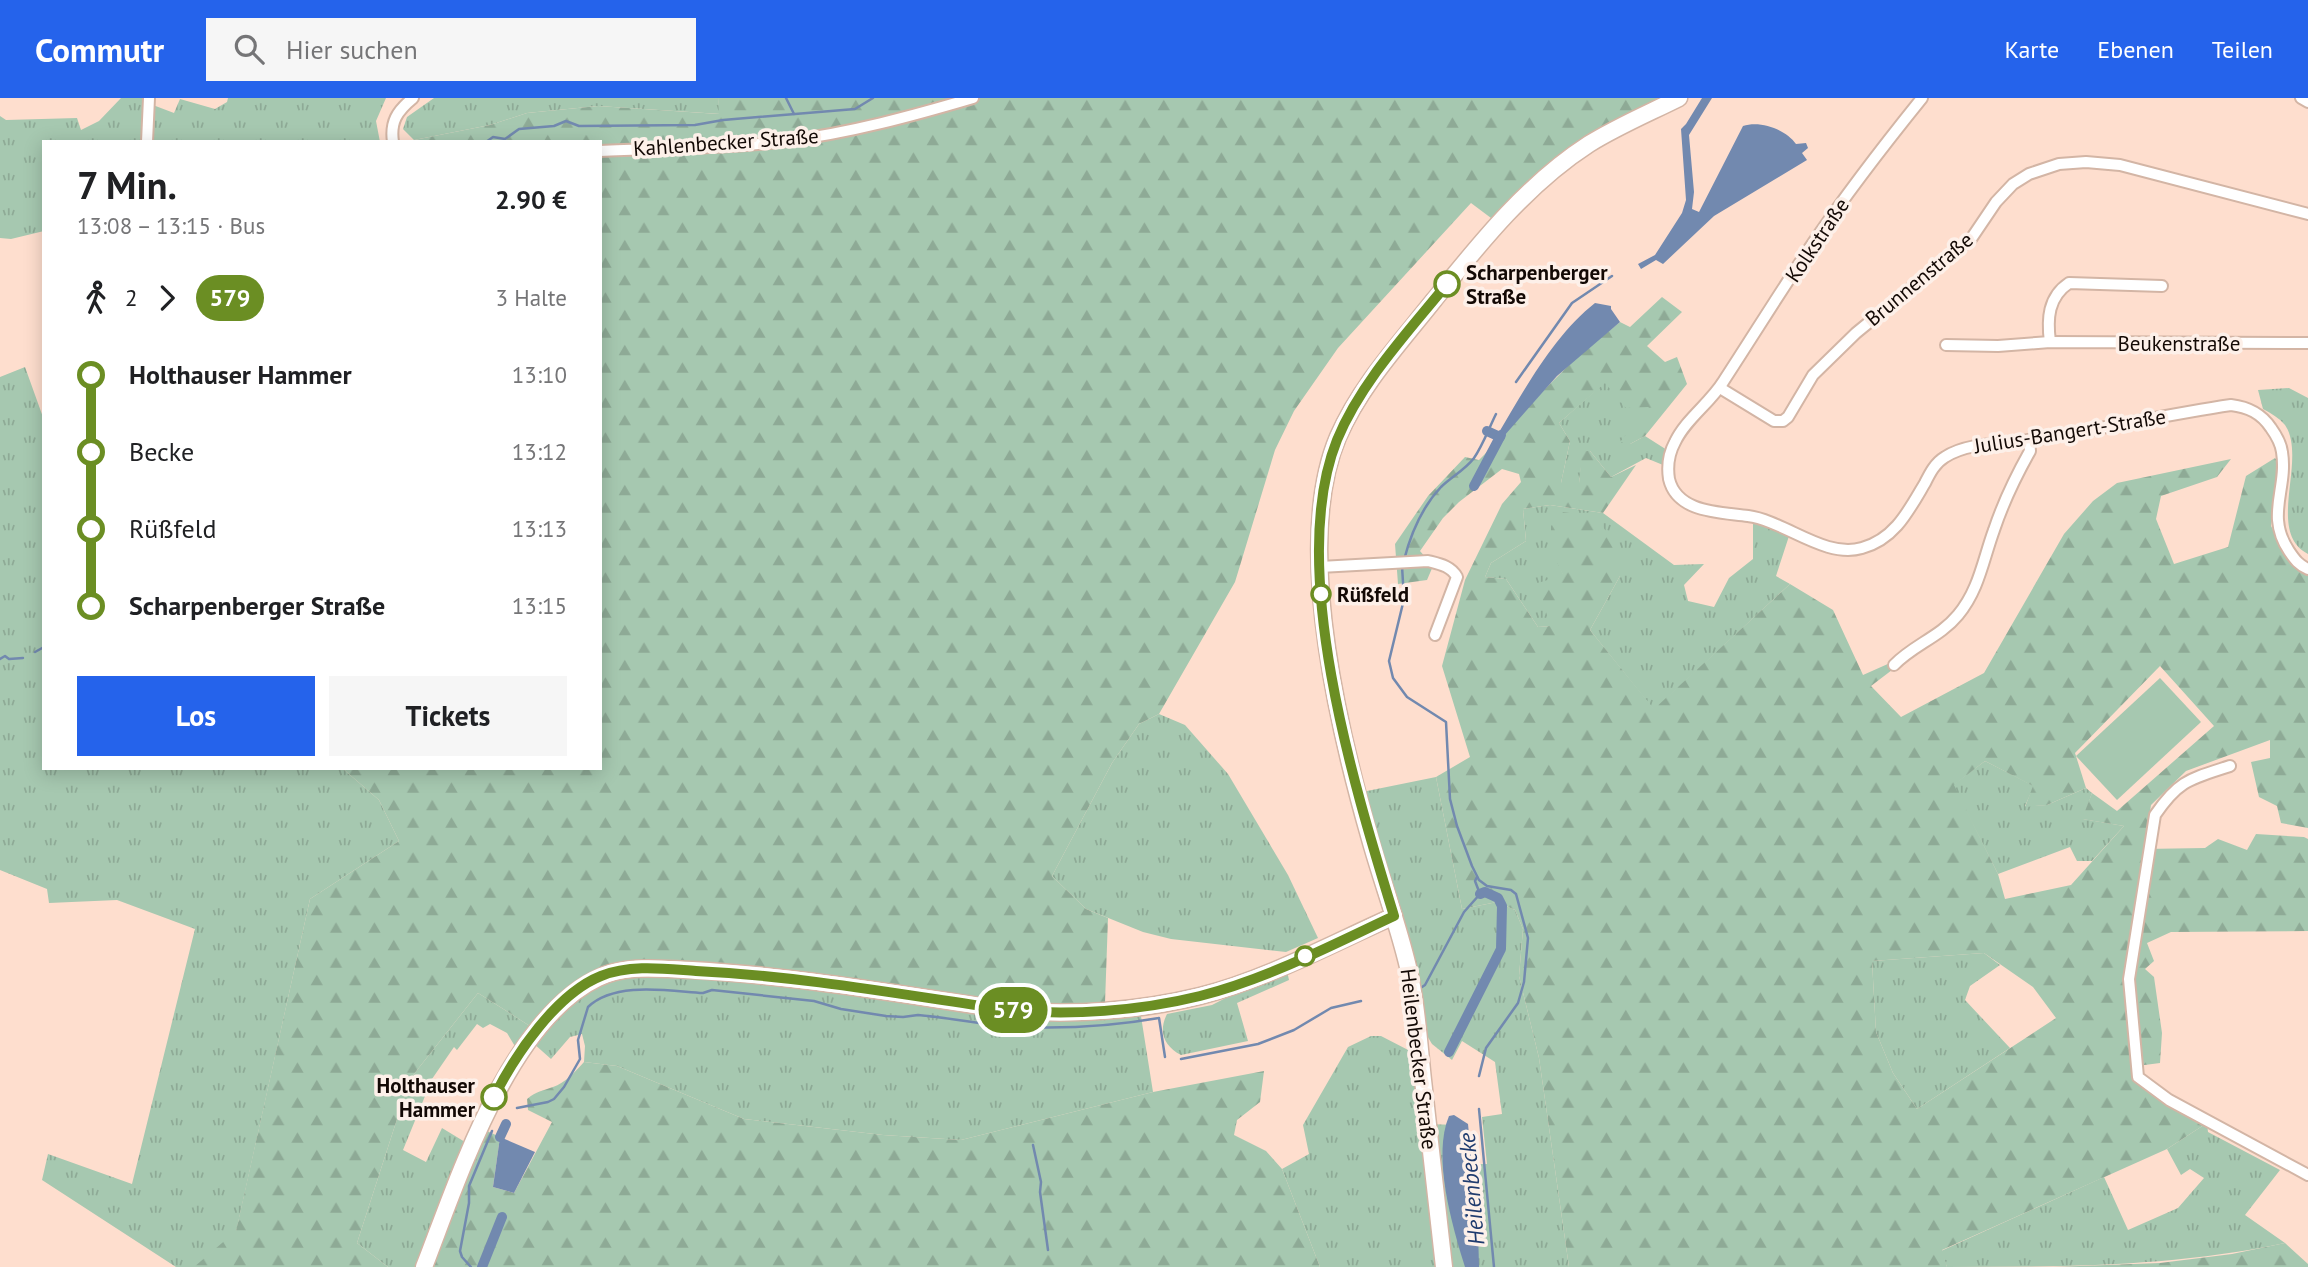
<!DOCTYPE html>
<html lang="de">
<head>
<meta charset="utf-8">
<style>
	:root { --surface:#fff; --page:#f6f6f6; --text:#202124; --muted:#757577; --accent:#2563eb }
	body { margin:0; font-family:"PT Sans",sans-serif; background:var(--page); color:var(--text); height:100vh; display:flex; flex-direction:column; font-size:26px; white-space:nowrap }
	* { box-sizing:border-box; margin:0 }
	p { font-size:23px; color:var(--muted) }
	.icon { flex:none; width:38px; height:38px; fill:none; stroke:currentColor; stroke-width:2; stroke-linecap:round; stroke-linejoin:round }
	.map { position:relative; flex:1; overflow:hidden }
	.sheet { position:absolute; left:42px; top:42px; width:560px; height:630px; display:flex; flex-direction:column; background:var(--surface); border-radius:0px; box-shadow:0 4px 18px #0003 }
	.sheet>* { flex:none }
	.badge { padding:0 14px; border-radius:23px; font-size:24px; line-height:46px }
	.map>.badge { position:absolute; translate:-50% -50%; box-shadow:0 0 0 4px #fff }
	.legs { display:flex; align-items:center; gap:10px; height:77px; padding:0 35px; font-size:23px }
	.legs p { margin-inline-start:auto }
	.overview { display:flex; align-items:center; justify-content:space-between; height:119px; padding:0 35px }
	h1 { font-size:38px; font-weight:800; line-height:52px }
	.primary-button { display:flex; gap:14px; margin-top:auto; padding:14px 35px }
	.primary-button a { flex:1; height:80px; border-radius:0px; background:var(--accent); color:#fff; font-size:28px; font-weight:800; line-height:80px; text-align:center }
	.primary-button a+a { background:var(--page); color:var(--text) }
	ul { padding:0 35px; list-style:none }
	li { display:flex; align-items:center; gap:24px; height:77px; font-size:26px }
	li i { display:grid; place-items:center; width:10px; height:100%; margin:0 9px; background:currentColor }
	li i::after { content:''; width:18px; height:18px; margin:-9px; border:5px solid; border-radius:50%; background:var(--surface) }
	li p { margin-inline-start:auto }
	li:first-child i { background:linear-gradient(#0000 50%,currentColor 0) }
	li:last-child i { background:linear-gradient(currentColor 50%,#0000 0) }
	header { display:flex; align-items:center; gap:42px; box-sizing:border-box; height:98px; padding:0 35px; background:var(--accent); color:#fff }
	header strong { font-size:33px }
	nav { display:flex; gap:38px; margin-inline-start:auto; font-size:24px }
	.search { width:490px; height:63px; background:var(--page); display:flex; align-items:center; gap:18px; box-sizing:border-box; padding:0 24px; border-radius:0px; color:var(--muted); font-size:26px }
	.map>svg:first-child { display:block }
	.grass { fill:url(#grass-tufts) }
	.forest { fill:url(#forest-firs); fill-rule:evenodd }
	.pitch { fill:#a6c8b0 }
	.water { fill:#7289af }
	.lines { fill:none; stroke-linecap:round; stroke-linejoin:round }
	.stream { stroke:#7289af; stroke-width:2.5 }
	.canal { stroke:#7289af; stroke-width:10 }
	.street-casing { stroke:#d3b5a5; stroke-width:14 }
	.secondary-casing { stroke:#d3b5a5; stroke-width:19 }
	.street { stroke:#fff; stroke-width:10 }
	.secondary { stroke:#fff; stroke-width:16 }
	.line-1-casing { stroke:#fff; stroke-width:16 }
	.line-1 { stroke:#6b8e23; stroke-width:10 }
	.stop-1-dot { fill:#fff; stroke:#6b8e23; stroke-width:3.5 }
	.labels { text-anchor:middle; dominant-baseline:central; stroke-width:7; stroke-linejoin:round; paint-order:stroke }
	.street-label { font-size:21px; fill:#130905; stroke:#fdf0e9 }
	.stop-label { font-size:21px; font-weight:bold; fill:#130905; stroke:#fdf0e9; text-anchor:start }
	.water-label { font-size:23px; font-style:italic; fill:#1f3b6e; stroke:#fdf0e9 }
</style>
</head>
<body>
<header>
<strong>Commutr</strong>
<div class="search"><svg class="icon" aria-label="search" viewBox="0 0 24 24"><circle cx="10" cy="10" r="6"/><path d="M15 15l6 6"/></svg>Hier suchen</div>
<nav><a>Karte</a><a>Ebenen</a><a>Teilen</a></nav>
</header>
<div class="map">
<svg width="2308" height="1169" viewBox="0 0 2308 1169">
	<defs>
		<pattern id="grass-tufts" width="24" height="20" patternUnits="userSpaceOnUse" patternTransform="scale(1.75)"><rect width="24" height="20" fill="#a6c8b0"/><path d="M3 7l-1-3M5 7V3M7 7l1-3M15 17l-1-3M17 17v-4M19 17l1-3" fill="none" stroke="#8eaa96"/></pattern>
		<pattern id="forest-firs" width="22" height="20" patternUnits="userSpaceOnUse" patternTransform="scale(1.75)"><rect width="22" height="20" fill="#a6c8b0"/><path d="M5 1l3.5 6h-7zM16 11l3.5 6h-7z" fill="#8eaa96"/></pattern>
	</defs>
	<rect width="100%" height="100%" fill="#fedece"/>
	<g class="grass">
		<path d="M121,0H144L145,4L174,15L180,1L215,11L227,4L228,0H386L376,23L380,44H44V133L11,141L0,140V18L6,22L77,20L81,32L99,23Z"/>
		<path d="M434,0H718L720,16L598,8L527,15L490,27L414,42L403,31L407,19Z"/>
		<path d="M25,269L44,322V670H342L379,702L399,743L310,801L236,1134L195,1169H176L42,1082L48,1056L132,1086L195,831L117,802L49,805L47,791L0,772V279Z"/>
		<path d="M1605,284L1650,308L1630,346L1645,338L1667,352L1663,367L1646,360L1611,379L1590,353H1583L1579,385H1561L1570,343L1559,325Z"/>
		<path d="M2289,290L2308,300V456C2265,434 2308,361 2285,327C2279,320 2271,315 2263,311L2258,292Z"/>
		<path d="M1550,407L1603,415L1674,467L1704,466L1684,487L1688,503L1714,509L1729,480L1753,461V421L1790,435L1776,478L1790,486L1654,612L1590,532L1620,478L1552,452L1564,478L1551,528L1538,529L1506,481L1485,479L1491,465L1526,443L1523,411Z"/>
		<path d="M1159,616L1185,627L1228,676L1288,777L1318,840L1286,854L1171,841L1143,834L1086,811L1052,778L1112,665L1139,626Z"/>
		<path d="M1985,663L2034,688L2025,708L2047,707L2086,690L2092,695L2083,721L2124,728L2092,763H2077L2070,749L1998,776L1953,687Z"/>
		<path d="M1436,679L1462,811L1497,804L1515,812L1523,831L1519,878L1539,960L1569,1169H1320L1282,1071L1309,1056L1303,1027L1348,949L1371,938H1381L1412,954L1422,1026L1462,1027L1468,1066H1487L1482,1019L1502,1016L1495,964L1462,943L1452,962L1432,946L1426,936L1409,856L1362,694Z"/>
		<path d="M1984,855L2000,867L1970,888L1965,902L2010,950L1917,1011L1893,975L1876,934L1872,863Z"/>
		<path d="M1287,873L1289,882L1237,905L1248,943L1181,957C1164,948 1158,934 1167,916L1212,907L1249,888Z"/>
		<path d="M648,875L1140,912L1153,994L961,1042L883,1037L744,1021L617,968L584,964L585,948L582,936L570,939L551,961L533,945L569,906L613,880Z"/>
		<path d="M478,895L533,930L516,950L507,935L490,926L483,930L477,926L457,952L454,949L432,981L403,1052L426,1064L442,1030L465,1044L416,1169H388L357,1145L410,981Z"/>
		<path d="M2207,1025L2208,1034L2280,1072L2245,1117L2285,1145C2173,1169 2060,1169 1947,1169L1941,1153L2104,1079L2128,1132L2178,1110L2204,1080L2190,1071L2181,1077L2167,1051Z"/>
	</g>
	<g class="forest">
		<path d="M718,0H1663L1593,34L1545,68L1491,120L1471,105L1338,250L1294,313L1275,352L1235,484L1159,616L1139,626L1112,665L1052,778L1086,811L1108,820L1105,905L1046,909L982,905L749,868L645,864L618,866L589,875L554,903L533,930L478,895L410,981L357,1145L388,1169H194L236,1133L310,801L399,743L379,702L342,670H600V44H415L414,42L490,27L527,15L598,8L719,16Z"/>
		<path d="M1662,199L1682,214L1647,248L1665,264L1677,259L1687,286L1645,338L1630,346L1620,344L1649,309L1626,310L1605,285L1559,325L1570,343L1561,385H1579L1582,353H1590L1611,379L1636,367L1603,415L1550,407L1523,411L1526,443L1491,465L1485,479L1506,481L1538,529L1550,528L1538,485L1563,477L1551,452V428L1563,414L1597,419L1615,448L1620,478L1590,532L1654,611L1790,486L1833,512L1863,577L1890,565L1892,572L1871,588L1901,619L1984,575L2064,436L2093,403L2117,385L2231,361L2217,379L2161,398L2156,421L2174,466L2228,449L2246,378L2275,360L2279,365L2271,428L2287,458L2308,477V730L2281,725L2277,708L2259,699L2251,664L2270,660V642L2186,673L2151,707L2144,751L2205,750L2218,741L2247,752L2256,736L2304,739L2308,741V833L2171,834L2147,845L2154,863L2145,871L2154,879L2162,935L2160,965L2137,968L2138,979L2207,1025L2167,1051L1942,1152L1947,1169H1569L1539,960L1519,878L1523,831L1515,812L1497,804L1462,811L1436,679L1470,659L1442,568L1465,482L1502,406L1521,384L1519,376L1502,371L1459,404L1443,420L1420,453L1433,468L1427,482L1398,486L1395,446L1428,398L1465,359L1479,362C1507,335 1530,305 1558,278C1577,258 1599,241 1620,224L1630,229ZM2160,568L2214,628L2117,713L2092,695L2082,721L2124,728L2071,787L2005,801L1998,776L1954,687L1985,663L2033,688L2025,709L2047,707L2086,690L2075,655ZM1984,855L2033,889L2056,920L1917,1011L1893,975L1876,934L1872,863Z"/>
		<path d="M584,964L617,968L744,1021L883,1037L961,1042L1153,994L1264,973L1260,1004L1237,1022L1234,1037L1266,1053L1282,1071L1320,1169H432L485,1032L500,1039L493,1089L514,1095L552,1024L528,1012L527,1001C537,993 542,993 553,989C565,985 575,974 584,964Z"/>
		<path d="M2285,1145L2308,1166V1169H2053L2160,1165L2232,1156Z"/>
	</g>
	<path class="pitch" d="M2160,580L2201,624L2117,702L2076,658Z"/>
	<g class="water">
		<path d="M1702,0H1712L1689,37L1694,94L1692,111L1699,114L1743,28C1761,22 1786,32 1796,46L1806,45L1808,50L1802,55L1807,62L1714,118L1663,166L1656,162L1641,171L1638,166L1655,157L1682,115L1686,102L1681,31L1686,26Z"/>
		<path d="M1595,205L1611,208V211L1620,224L1557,278L1504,338L1498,336C1524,292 1555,236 1595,205Z"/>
		<path d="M1454,1017L1468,1026L1478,1131L1479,1169H1465C1452,1128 1432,1058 1449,1018Z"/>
		<path d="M500,1039L535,1054L514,1095L493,1089Z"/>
	</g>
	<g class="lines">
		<g class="stream">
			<path d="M786,0L794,16"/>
			<path d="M486,44L493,39L505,41L519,31L554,28L566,23L579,28L695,27L723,22L855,11L873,0"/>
			<path d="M1516,284L1572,205L1612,178"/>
			<path d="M1404,462C1411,435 1422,409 1441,389C1451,379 1465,372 1474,360C1483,347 1489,330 1496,316"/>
			<path d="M1402,468L1404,501L1389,563L1393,580L1407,599L1446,624L1450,701L1457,728L1472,768L1479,782L1487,788L1511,792L1516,796L1528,840L1524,884L1518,905L1486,950L1479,978"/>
			<path d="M35,554L44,549"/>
			<path d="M0,561L5,558L9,561L23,560"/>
			<path d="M1422,889L1425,887L1464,814L1480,796L1475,783L1477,779"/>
			<path d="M1181,961L1258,946L1294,932L1331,910L1361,903"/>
			<path d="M517,1010L548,1004L554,1001L564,989L580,961L578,942L588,909C615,883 669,893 703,895L712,892L814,903L841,911L886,918L903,919L918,917C951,920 985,927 1019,929C1066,931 1113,928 1159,920L1165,959"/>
			<path d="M1479,1011L1494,1169"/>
			<path d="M1033,1047L1041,1084L1040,1094L1048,1152"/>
			<path d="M471,1169L462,1159L460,1153L469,1105V1088L492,1033"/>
		</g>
		<g class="canal">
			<path d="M1487,333L1500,339"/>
			<path d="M1474,388L1501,337"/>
			<path d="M1449,954L1501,851L1502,808L1498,800L1485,794L1480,796"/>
			<path d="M500,1039L506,1026"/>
			<path d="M482,1169L502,1119"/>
		</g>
		<defs>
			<g id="street">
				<path d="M1922,0C1884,47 1847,95 1813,145C1782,191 1753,238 1723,284C1710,305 1686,321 1675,344C1669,355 1667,368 1669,381C1677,415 1720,414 1748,418C1785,423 1825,461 1862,450C1895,441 1909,412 1925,385C1930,375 1935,365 1945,359C1968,344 2003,346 2030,342C2097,332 2164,317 2231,307C2248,309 2261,315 2271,330C2276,337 2281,346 2282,354C2288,391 2265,417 2289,453C2295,462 2299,467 2308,471"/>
				<path d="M2301,0L2308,4"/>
				<path d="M147,44L149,0"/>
				<path d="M393,44C390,24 397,13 413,0"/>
				<path d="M600,53C662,50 725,51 786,43C850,35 912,18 973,0"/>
				<path d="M2050,244C2047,221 2048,199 2069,185L2162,188"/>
				<path d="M1946,247L1998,248L2050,244L2308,245"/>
				<path d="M1720,290L1774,323H1783L1788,319L1813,277L1856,235L1971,141L1996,104L2013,86L2029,76L2059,66L2086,64L2120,67L2308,116"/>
				<path d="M1320,469L1428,463C1440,466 1451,468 1457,479L1435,537"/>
				<path d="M1894,567C1913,547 1940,539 1958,517C1979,492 1983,462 1994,432C2003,405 2016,378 2030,353L2029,342"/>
				<path d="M2230,668C2190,681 2179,682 2155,717L2129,881L2138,979L2169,1002L2308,1077"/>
			</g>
			<g id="secondary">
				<path d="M424,1169C458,1082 508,923 598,880C626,866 662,871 692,872C798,878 903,897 1008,912C1070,918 1139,913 1200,898C1267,881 1331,846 1394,818"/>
				<path d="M1444,1169C1437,1107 1430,1045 1423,982C1419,945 1417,906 1408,869C1398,826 1382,784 1370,741C1339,633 1293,445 1338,339C1360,288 1400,245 1434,202C1480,145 1527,86 1589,46C1618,28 1649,15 1679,0"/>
			</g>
		</defs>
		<use href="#street" class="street-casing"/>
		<use href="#secondary" class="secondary-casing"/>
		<use href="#street" class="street"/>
		<use href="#secondary" class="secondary"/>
	</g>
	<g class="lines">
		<defs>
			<path id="line-1" d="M494,999C515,957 556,896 601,878C631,866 666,871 696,873C800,878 905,897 1008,912C1070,918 1139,913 1200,898C1267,881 1332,847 1394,818C1355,691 1286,469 1337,342C1361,284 1408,234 1447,186"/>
		</defs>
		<use href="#line-1" class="line-1-casing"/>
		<use href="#line-1" class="line-1"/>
	</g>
	<g class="stop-1-dot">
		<circle cx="1447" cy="186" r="12"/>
		<circle cx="1321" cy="496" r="9"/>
		<circle cx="1305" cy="858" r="9"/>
		<circle cx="494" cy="999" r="12"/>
	</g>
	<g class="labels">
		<g class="street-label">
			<text transform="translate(726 44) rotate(-4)">Kahlenbecker Straße</text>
			<text transform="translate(1817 142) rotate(-56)">Kolkstraße</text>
			<text transform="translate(1919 181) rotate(-40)">Brunnenstraße</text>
			<text x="2179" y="245">Beukenstraße</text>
			<text transform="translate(2070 333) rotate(-9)">Julius-Bangert-Straße</text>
			<text transform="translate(1419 961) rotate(83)">Heilenbecker Straße</text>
		</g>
		<g class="stop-label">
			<text x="1466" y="174">Scharpenberger<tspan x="1466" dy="24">Straße</tspan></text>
			<text x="1337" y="496">Rüßfeld</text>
			<text x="475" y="987" text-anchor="end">Holthauser<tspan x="475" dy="24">Hammer</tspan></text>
		</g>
		<g class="water-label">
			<text transform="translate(1471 1091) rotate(-95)">Heilenbecke</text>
		</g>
	</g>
</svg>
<b class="badge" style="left:1013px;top:912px;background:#6b8e23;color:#fff">579</b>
<section class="sheet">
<div class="overview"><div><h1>7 Min.</h1><p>13:08 – 13:15 · Bus</p></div><b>2.90 €</b></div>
<div class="legs"><svg class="icon" aria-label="walk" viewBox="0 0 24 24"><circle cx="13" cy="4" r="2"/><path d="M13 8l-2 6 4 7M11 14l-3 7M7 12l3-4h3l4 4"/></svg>2<svg class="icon" aria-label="forward" viewBox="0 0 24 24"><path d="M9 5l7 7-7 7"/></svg><b class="badge" style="background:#6b8e23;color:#fff">579</b><p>3 Halte</p></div>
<ul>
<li><i style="color:#6b8e23"></i><b>Holthauser Hammer</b><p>13:10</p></li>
<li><i style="color:#6b8e23"></i><span>Becke</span><p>13:12</p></li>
<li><i style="color:#6b8e23"></i><span>Rüßfeld</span><p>13:13</p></li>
<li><i style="color:#6b8e23"></i><b>Scharpenberger Straße</b><p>13:15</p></li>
</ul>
<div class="primary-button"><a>Los</a><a>Tickets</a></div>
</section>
</div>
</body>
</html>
